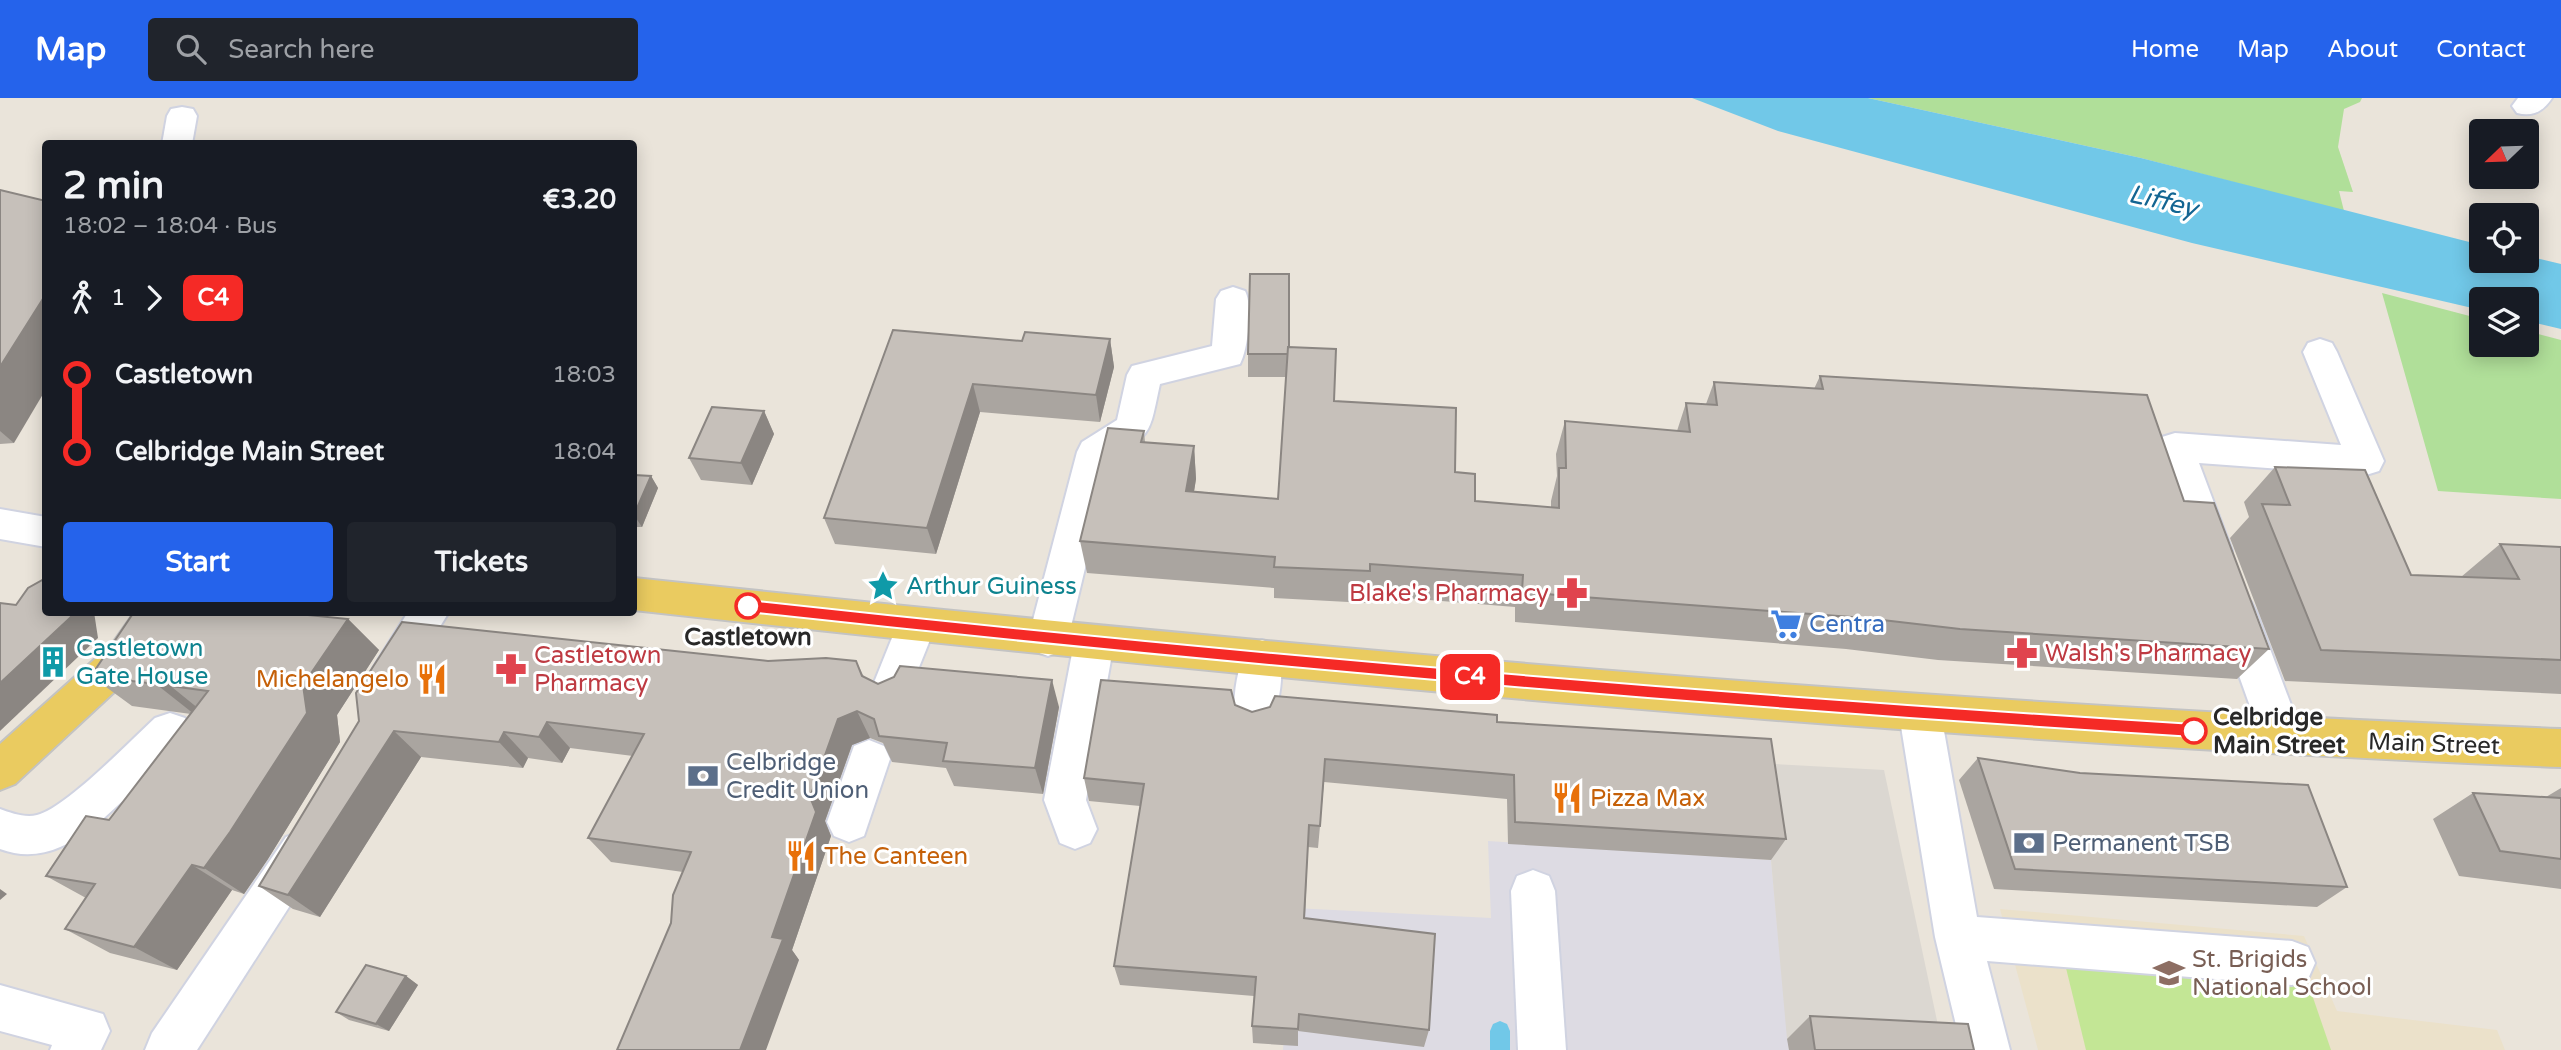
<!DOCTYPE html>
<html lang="en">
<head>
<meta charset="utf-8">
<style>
	:root { --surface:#171b24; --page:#20242c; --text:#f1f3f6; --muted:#9ea1a6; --accent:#2563eb }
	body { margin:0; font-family:"Varela Round",sans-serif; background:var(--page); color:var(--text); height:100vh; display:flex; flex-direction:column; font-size:26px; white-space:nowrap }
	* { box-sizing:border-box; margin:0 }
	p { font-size:23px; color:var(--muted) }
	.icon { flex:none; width:38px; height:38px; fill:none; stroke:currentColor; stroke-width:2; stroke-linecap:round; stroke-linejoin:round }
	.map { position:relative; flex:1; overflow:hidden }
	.side { position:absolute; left:42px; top:42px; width:595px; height:476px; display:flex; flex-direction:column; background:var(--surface); border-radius:7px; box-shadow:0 4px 18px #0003 }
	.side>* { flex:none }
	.badge { padding:0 14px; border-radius:10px; font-size:24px; line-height:46px }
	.needle { width:46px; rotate:247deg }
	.tools { position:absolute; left:2469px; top:21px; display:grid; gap:14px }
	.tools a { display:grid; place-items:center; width:70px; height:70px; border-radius:7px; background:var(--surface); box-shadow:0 4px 18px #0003; font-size:35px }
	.map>.badge { position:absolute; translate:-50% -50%; box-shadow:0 0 0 4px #fff }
	.legs { display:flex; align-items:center; gap:10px; height:77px; padding:0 21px; font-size:23px }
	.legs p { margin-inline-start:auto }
	.summary { display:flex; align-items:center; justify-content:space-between; height:119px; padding:0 21px }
	h1 { font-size:38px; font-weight:700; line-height:52px }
	.cta { display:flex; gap:14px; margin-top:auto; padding:14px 21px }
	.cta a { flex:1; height:80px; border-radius:7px; background:var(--accent); color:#fff; font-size:28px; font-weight:700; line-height:80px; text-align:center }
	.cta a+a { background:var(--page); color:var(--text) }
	ul { padding:0 21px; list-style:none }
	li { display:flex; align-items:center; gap:24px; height:77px; font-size:26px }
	li i { display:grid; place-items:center; width:10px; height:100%; margin:0 9px; background:currentColor }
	li i::after { content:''; width:18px; height:18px; margin:-9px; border:5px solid; border-radius:50%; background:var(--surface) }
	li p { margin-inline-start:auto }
	li:first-child i { background:linear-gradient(#0000 50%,currentColor 0) }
	li:last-child i { background:linear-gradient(currentColor 50%,#0000 0) }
	header { display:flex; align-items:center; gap:42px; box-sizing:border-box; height:98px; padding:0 35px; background:var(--accent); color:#fff }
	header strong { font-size:33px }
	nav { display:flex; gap:38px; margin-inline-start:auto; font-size:24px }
	.search { width:490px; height:63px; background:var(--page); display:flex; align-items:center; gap:18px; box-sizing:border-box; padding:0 24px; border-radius:7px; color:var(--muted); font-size:26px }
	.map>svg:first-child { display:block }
	.industrial { fill:#dddbe3 }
	.education { fill:#ebe1ca }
	.green { fill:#b0df99 }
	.pitch { fill:#c3e695 }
	.plaza { fill:#dbd7d1 }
	.water { fill:#71c8e8 }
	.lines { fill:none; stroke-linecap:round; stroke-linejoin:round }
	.stream { fill:#71c8e8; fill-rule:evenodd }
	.minor-casing { stroke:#d0d3e1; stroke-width:4 }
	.major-casing { stroke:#c3c3c3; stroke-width:4 }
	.minor { fill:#fff; fill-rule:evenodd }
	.major { fill:#eacb60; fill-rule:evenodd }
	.wall { fill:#aaa5a0 }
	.shaded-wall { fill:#8b8682 }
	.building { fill:#c6c0ba; stroke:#8b8682; stroke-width:2 }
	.line-1 { fill:#f52a26; stroke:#fff; stroke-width:2 }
	.stop-1-dot { fill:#fff; stroke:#f52a26; stroke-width:3.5 }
	.labels { text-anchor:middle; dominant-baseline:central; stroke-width:6; stroke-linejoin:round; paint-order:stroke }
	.culture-label { font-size:24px; fill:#0d838f; stroke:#fff; text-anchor:start }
	.health-label { font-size:24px; fill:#be3a42; stroke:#fff; text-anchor:start }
	.shop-label { font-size:24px; fill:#366cbe; stroke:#fff; text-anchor:start }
	.stop-label { font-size:24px; font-weight:bold; fill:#282828; stroke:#fff }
	.food-label { font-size:24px; fill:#c56008; stroke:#fff; text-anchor:start }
	.street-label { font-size:24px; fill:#282828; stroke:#fff }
	.service-label { font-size:24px; fill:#4e5e75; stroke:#fff; text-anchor:start }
	.education-label { font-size:24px; fill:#785e54; stroke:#fff; text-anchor:start }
	.water-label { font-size:26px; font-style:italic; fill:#136592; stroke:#fff }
</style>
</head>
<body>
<header>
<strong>Map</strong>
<div class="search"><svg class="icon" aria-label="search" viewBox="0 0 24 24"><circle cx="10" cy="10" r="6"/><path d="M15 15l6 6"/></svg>Search here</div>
<nav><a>Home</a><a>Map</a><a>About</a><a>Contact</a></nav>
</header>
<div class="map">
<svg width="2561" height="952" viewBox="0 0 2561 952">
	<rect width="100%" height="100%" fill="#eae4da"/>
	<path class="industrial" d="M1488,743L1771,762L1789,952H1283L1294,810L1491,820Z"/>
	<path class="education" d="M2000,811L2304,838L2337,913L2497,932L2505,952H2038Z"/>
	<g class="green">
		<path d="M1868,0H2362L2360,4L2344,11L2338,49L2353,94L2339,93L2344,113L2141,60Z"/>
		<path d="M2382,195L2481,221L2482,247H2527V233L2561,242V401L2438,393Z"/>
	</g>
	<path class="pitch" d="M2066,870L2309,888L2331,952H2086Z"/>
	<path class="plaza" d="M1757,665L1884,672L1943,951L1787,941L1771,762Z"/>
	<path class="water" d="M1692,0H1868L2141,60L2481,147L2482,163H2527V158L2561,166V231L2527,223V201H2482L2481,212L2192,145L1778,33Z"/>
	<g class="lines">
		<path class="stream" d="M1500,923L1507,926L1510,933V952H1490V933L1493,926Z"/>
		<defs>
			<g id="minor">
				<path d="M2518,0H2552C2543,14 2532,19 2517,15L2512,8Z"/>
				<path d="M182,9L193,11L197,18L192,46H162L167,18L171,11Z"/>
				<path d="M1233,189L1245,193C1253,207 1248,251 1240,266L1160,286C1149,336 1154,333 1111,362L1068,541L1062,553L1048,558L1034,553L1028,541L1077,354L1082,344L1117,322L1127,277L1132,268L1212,248L1216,201L1221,193Z"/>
				<path d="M2320,241L2332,245L2337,254L2384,363L2379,373L2366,377L2199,365L2232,453L2226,464L2213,468L2200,464L2157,349L2162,339L2175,335L2341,347L2303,254L2308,245Z"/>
				<path d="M0,411L46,419V449L0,441Z"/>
				<path d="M2237,500L2251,504L2257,516L2303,639L2297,652L2282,657L2267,652L2261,639L2217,516L2223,504Z"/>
				<path d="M916,510L930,515L936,527L905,604L891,610L877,604L871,592L902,515Z"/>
				<path d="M408,514H449L407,582L393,587L379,582L373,570Z"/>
				<path d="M1094,528L1108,533L1114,545L1086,702L1097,731L1090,745L1075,751L1060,745L1044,702L1074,545L1080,533Z"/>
				<path d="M1262,542L1276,547C1287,569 1279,609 1269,631L1254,636L1239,631C1229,609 1237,569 1248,547Z"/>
				<path d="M1920,598L1935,603L1941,616L1977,819L2292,843L2308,849L2315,865L2308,881L2292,887L1987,863L2010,952H1962L1935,839L1899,616L1905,603Z"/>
				<path d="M170,615L185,620L191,633L185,646L93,730C63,751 35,764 0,751V711C11,715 25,720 37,717C66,710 131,642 155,620Z"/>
				<path d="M869,642L884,648L890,661L864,738L849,744L834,738L827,724L854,648Z"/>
				<path d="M301,733L316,739L323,753L316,767L197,952H145L152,935L286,739Z"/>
				<path d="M1533,772L1549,778L1555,793L1566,952H1518L1511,793L1517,778Z"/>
				<path d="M0,887L103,916L110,933L101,952H50L52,947L0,933Z"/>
			</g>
			<g id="major">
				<path d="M634,480C1275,548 1917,606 2561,631V669C1917,643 1275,583 634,512Z"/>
				<path d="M135,514H176L141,569L15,686L0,692V646L113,545Z"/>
			</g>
		</defs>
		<use href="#minor" class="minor-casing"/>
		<use href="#major" class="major-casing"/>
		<use href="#minor" class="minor"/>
		<use href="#major" class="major"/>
	</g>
	<g class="wall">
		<path d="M0,92L14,345L0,346Z"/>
		<path d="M1110,241L1114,269L1100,324L980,314L936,456L835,446L824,420L1022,243Z"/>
		<path d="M1289,249L1334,303L1455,374L1475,403L1551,409V403L1557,378L1556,356L1565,323L1677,333L1686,305L1706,306L1714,284L1814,291L1820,278L2184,403L2269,551L2237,581L1938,562L1846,551L1515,524V509L1368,497L1367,505L1274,500V490L1087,475L1080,443L1144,333L1145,344L1194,348L1196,381L1194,393L1278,401L1286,279H1248V256Z"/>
		<path d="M764,313L774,336L752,387L701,382L689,360Z"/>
		<path d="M2275,369L2411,477L2461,479L2500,446L2561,449V596L2285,583L2230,440L2249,419L2244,404Z"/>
		<path d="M634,377L651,378L658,390L642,429H634Z"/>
		<path d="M348,521L379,552L337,617L340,644L268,761L244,796L232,792L177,872L110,855L65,831L86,800L46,778L109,722L191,616L132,608L91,578Z"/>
		<path d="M768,563H856L864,579L878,586L1059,609L1043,696L954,688L946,670L892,664L883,645L870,640L852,647L825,723L831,738L792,852L799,862L671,825L683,774L611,764L588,740L633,658L570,650L562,665L528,660L523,670L421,659L320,819L293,811L259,788L359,623Z"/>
		<path d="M1235,607L1252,614L1497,624L1786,741L1771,762L1508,746L1507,701L1324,684L1318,750L1308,749L1305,820L1429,932L1424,949L1298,933V948L1253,945L1252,928L1254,898L1120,887L1114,868L1140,708L1089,703L1084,680Z"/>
		<path d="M1978,660L2347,789L2317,809L1994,791L1959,682Z"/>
		<path d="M2561,690V791L2459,778L2433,721L2473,695L2546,699Z"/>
		<path d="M406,878L418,887L389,933L349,922L336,914Z"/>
		<path d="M1810,918L1974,952H1789L1787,941Z"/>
	</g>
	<g class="shaded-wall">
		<path d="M46,196V291L14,345L0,333V269Z"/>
		<path d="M1110,241L1114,269L1100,324L1096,297Z"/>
		<path d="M973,286L980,314L936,456L927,430Z"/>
		<path d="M764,313L774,336L752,387L741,365Z"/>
		<path d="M1194,348L1196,381L1189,425L1186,393Z"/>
		<path d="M651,378L658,390L642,429L634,417Z"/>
		<path d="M70,514H94L98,540L0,633V585Z"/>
		<path d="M348,521L379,552L337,617L340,644L268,761L244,796L204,770L303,587Z"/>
		<path d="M162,581L199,611L194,616L156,586Z"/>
		<path d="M1052,582L1059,609L1043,696L1035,670Z"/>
		<path d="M857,613L870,640L852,647L825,723L831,738L792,852L799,862L766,952H740L810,699L838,621Z"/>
		<path d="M547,624L570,650L562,665L539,639Z"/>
		<path d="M394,633L421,659L320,819L288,797Z"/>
		<path d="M504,634L528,660L523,670L499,644Z"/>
		<path d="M192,767L232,792L177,872L134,849Z"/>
		<path d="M0,791L7,796L0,802Z"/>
		<path d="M406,878L418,887L389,933L376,926Z"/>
	</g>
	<g class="building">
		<path d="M0,92L46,103V196L0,269Z"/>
		<path d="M1250,176H1289V249H1288V256H1248Z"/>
		<path d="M893,232L1022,243L1025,234L1110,241L1096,297L973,286L927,430L824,420Z"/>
		<path d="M1288,249L1336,251L1334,303L1456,310L1455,374L1475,376V403L1559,410V370H1566L1565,323L1690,334L1686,305L1717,307L1714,284L1823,291L1820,278L2147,297L2184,403L2214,405L2269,551L1960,531L1865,520L1556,497L1522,493L1523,477L1370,466V473L1274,469L1275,459L1080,443L1108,330L1144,333L1141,344L1194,348L1186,393L1278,401Z"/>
		<path d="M712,309L764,313L741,365L689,360Z"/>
		<path d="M2275,369L2365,372L2411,477L2519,481L2500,446L2561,449V562L2321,552L2262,406L2290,407Z"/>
		<path d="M634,377L651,378L634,417Z"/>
		<path d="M46,480V514H70L71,519L0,585V505L16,507L28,490Z"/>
		<path d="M134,514H278L348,521L303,587L307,615L230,734L204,770L192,767L134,849L65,831L95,786L46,778L86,718L109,722L208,593L171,588L162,581L156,586L91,578Z"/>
		<path d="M402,524L768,563L826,560L856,563L862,578L878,586L894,579L900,568L1052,582L1035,670L943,663L947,645L879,638L874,621L857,613L838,621L810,699L816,714L772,839L783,841L740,952H617L671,825L673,797L691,754L588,740L644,636L547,624L539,639L504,634L499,644L394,633L288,797L259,788L359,623L356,595Z"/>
		<path d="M1101,582L1231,592L1235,607L1252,614L1270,609L1275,598L1497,617V624L1771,641L1786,741L1515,724L1514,677L1325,661L1320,728L1309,727L1304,820L1435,836L1429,932L1299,916L1298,931L1252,928L1256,879L1114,868L1144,686L1084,680Z"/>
		<path d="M1978,660L2080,675L2308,687L2347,789L2015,771Z"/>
		<path d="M2473,695L2561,700V761L2500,753Z"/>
		<path d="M366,867L406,878L376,926L336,914Z"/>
		<path d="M1810,918L1968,926L1974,952H1815Z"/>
	</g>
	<path class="line-1" d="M748,502C1229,555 1711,596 2194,626L2201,633L2194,639C1711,609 1229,567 748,514L741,508Z"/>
	<defs>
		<symbol id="sight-bare" viewBox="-9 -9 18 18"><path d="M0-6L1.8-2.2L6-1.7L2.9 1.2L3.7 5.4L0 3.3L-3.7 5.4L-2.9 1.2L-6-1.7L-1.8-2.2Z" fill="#0f9aa8" stroke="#fff" stroke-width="2.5" paint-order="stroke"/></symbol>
		<symbol id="pharmacy-bare" viewBox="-9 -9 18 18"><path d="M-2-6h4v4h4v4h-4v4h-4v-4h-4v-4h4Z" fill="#e0444e" stroke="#fff" stroke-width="2.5" paint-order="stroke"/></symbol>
		<symbol id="supermarket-bare" viewBox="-9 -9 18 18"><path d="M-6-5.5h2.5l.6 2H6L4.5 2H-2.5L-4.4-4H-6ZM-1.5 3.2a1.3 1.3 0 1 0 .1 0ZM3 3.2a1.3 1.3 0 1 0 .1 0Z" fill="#3f7fe0" stroke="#fff" stroke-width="2.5" paint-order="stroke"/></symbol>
		<symbol id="building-bare" viewBox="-9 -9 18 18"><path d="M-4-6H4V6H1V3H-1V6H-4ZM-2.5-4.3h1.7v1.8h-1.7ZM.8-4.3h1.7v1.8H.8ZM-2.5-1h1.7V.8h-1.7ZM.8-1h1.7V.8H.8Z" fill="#0f9aa8" stroke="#fff" stroke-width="2.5" paint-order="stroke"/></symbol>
		<symbol id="restaurant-bare" viewBox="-9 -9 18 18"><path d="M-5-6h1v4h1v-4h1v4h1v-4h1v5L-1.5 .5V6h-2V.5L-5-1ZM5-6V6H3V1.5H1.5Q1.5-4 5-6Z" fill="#e8710a" stroke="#fff" stroke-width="2.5" paint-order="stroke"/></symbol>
		<symbol id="bank-bare" viewBox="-9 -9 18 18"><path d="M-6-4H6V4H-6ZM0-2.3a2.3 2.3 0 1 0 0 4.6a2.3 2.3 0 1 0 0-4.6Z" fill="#5c6f8a" stroke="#fff" stroke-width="2.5" paint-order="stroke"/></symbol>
		<symbol id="school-bare" viewBox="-9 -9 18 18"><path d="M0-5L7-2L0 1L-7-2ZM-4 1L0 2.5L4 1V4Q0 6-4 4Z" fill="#8d6e63" stroke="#fff" stroke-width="2.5" paint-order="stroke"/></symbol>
	</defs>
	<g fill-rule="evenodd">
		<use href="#sight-bare" x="861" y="466" width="44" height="44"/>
		<use href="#pharmacy-bare" x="1550" y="473" width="44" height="44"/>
		<use href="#supermarket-bare" x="1764" y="504" width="44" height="44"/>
		<use href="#pharmacy-bare" x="2000" y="533" width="44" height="44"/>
		<use href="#building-bare" x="31" y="542" width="44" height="44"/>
		<use href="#pharmacy-bare" x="489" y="549" width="44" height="44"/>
		<use href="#restaurant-bare" x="410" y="559" width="44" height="44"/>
		<use href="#bank-bare" x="681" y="656" width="44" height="44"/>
		<use href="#restaurant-bare" x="1545" y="678" width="44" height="44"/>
		<use href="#bank-bare" x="2007" y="723" width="44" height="44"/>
		<use href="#restaurant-bare" x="779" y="736" width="44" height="44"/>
		<use href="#school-bare" x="2147" y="853" width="44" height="44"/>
	</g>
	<g class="stop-1-dot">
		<circle cx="748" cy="508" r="12"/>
		<circle cx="2194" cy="633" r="12"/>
	</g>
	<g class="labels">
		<g class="culture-label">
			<text x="906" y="488">Arthur Guiness</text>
			<text x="76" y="550">Castletown<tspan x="76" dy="28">Gate House</tspan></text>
		</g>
		<g class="health-label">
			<text x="1549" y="495" text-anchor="end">Blake's Pharmacy</text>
			<text x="2045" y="555">Walsh's Pharmacy</text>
			<text x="534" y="557">Castletown<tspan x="534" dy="28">Pharmacy</tspan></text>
		</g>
		<g class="shop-label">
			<text x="1809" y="526">Centra</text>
		</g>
		<g class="stop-label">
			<text x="748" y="539">Castletown</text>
			<text x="2213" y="619" text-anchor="start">Celbridge<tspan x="2213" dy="28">Main Street</tspan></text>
		</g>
		<g class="food-label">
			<text x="409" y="581" text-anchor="end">Michelangelo</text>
			<text x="1590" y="700">Pizza Max</text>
			<text x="824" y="758">The Canteen</text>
		</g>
		<g class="street-label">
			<text transform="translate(2434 646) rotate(2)">Main Street</text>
		</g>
		<g class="service-label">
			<text x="726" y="664">Celbridge<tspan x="726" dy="28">Credit Union</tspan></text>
			<text x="2052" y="745">Permanent TSB</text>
		</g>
		<g class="education-label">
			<text x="2192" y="861">St. Brigids<tspan x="2192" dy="28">National School</tspan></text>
		</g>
		<g class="water-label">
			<text transform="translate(2163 103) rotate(13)">Liffey</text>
		</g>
	</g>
</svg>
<div class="tools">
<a><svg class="needle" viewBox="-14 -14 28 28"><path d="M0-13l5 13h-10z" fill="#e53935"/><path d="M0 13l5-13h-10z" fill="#9ea1a6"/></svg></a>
<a><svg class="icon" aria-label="locate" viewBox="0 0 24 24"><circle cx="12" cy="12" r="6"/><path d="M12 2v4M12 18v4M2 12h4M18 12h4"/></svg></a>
<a><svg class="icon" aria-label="layers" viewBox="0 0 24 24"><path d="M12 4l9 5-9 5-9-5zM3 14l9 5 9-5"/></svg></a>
</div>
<b class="badge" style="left:1470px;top:579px;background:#f52a26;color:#fff">C4</b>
<section class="side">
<div class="summary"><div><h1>2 min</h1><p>18:02 – 18:04 · Bus</p></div><b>€3.20</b></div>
<div class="legs"><svg class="icon" aria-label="walk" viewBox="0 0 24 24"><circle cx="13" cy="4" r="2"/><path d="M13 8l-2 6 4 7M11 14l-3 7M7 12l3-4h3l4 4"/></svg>1<svg class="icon" aria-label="forward" viewBox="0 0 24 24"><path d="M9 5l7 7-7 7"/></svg><b class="badge" style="background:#f52a26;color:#fff">C4</b></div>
<ul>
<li><i style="color:#f52a26"></i><b>Castletown</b><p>18:03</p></li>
<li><i style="color:#f52a26"></i><b>Celbridge Main Street</b><p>18:04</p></li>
</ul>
<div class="cta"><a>Start</a><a>Tickets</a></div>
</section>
</div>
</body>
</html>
